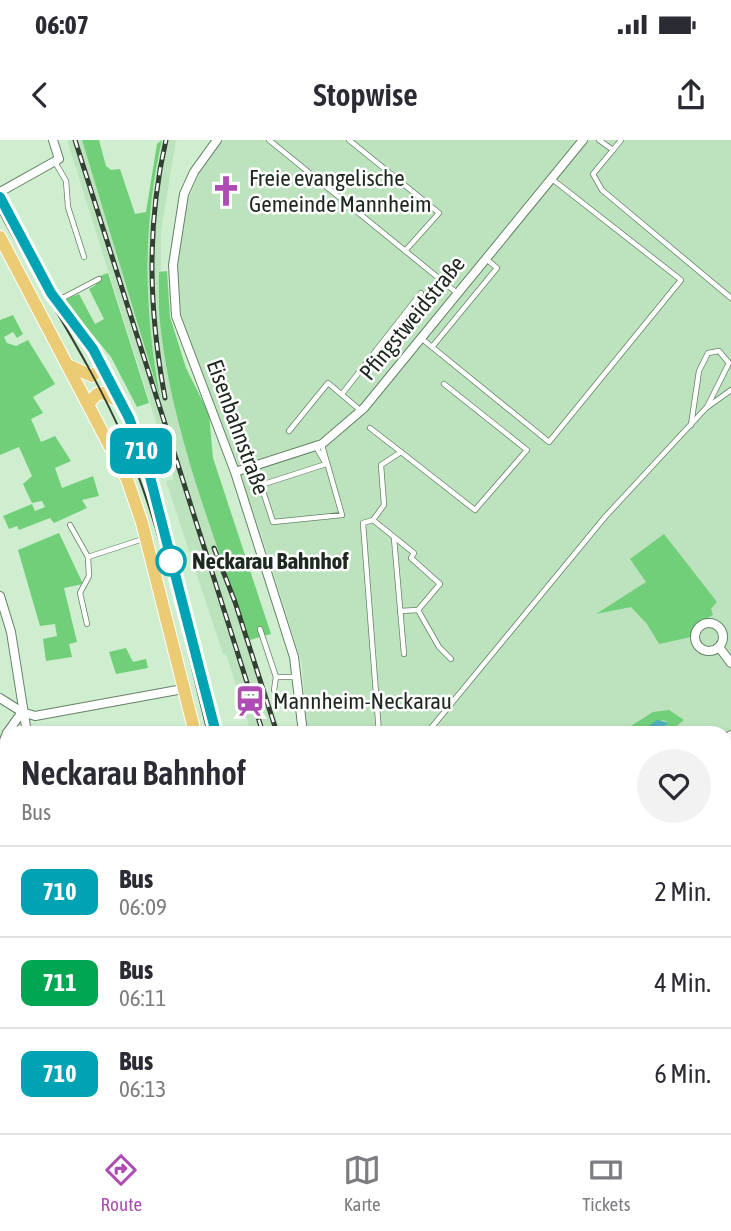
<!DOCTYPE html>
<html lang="de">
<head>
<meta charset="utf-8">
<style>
	:root { --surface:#fff; --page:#f2f2f3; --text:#2b2b33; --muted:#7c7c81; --line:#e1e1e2; --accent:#af4cb3 }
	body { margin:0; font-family:"Asap Condensed",sans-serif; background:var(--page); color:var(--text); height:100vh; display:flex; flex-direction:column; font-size:26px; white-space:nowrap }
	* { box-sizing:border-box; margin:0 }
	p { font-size:23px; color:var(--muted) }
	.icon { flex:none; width:38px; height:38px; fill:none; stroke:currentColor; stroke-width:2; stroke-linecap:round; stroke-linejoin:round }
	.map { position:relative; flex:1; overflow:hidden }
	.sheet { position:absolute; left:0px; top:586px; width:732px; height:408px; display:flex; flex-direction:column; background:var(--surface); border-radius:21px 21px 0 0; box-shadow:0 4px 10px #0003 }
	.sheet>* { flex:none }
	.badge { padding:0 14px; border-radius:10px; font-size:24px; line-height:46px }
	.map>.badge { position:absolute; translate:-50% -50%; box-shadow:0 0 0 4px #fff }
	.round { display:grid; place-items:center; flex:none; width:74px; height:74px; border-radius:37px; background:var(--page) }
	.head { display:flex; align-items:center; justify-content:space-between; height:119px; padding:0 21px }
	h1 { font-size:33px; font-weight:600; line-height:52px }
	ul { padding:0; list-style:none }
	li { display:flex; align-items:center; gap:21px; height:91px; padding:0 21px; border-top:2px solid var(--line) }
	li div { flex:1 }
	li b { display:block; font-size:26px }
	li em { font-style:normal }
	li .badge { min-width:77px; font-weight:700; text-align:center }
	.status { display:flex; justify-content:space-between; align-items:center; height:49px; padding:0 35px; background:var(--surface); direction:ltr }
	.status svg { height:19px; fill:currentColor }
	header { display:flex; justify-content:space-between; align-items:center; height:91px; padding:0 21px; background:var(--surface); font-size:32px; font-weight:600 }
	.tabs { display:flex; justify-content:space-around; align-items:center; height:98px; border-top:2px solid var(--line); background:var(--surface); font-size:19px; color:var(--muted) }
	.tabs a { display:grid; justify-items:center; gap:4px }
	.tabs .active { color:var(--accent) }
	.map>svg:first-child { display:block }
	.built { fill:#bde3be }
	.green { fill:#71cf79 }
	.water { fill:#4faeb9 }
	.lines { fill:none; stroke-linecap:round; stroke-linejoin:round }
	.service-casing { stroke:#658266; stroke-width:6 }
	.minor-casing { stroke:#658266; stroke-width:10 }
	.tertiary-casing { stroke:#658266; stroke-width:12 }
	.secondary-casing { stroke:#658266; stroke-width:14 }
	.primary-casing { stroke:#fff; stroke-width:14 }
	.service { stroke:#fff; stroke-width:4.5 }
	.minor { stroke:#fff; stroke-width:8 }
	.tertiary { stroke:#fff; stroke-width:10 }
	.secondary { stroke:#f5e5b9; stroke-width:12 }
	.primary { stroke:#ebcb73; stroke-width:12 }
	.tram { stroke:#334134; stroke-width:2 }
	.rail-casing { stroke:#334134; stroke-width:5 }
	.rail { stroke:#fff; stroke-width:2.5; stroke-dasharray:8; stroke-linecap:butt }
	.line-casing { stroke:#fff; stroke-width:16 }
	.line { stroke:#00a3b4; stroke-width:10 }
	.stop-dot { fill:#fff; stroke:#00a3b4; stroke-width:3.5 }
	.labels { text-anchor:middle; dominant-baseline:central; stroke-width:5; stroke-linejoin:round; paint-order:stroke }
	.poi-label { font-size:23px; fill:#1d291e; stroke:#fff; text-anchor:start }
	.street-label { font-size:23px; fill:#1d291e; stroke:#fff }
	.stop-label { font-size:23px; font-weight:bold; fill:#1d291e; stroke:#fff; text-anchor:start }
</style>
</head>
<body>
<div class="status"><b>06:07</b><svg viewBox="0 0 49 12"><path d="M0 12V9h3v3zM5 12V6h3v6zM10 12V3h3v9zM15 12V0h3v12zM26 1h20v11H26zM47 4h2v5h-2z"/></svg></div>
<header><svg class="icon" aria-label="back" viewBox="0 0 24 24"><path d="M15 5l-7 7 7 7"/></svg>Stopwise<svg class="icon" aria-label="share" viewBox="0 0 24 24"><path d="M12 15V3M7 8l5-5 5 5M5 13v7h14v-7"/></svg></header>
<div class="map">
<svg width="731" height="993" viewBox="0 0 731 993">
	<rect width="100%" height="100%" fill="#ceeecf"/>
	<g class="built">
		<path d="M67,0H82L158,248L147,169L148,80L162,0H176L161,92V191L172,248L236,460L281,593H246L244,588L249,586L226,514H223L166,341L174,339Z"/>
		<path d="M223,0H731V832L725,838L724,593H307L302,524L260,390L184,187L177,154L179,105L188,60L198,36Z"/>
	</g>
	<g class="green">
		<path d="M82,0H99L106,26L111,30L120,29L135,74L146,72L157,4L162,0C142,87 144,170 160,257Z"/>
		<path d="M167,131L170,177L186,228L209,274L213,318L271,494L250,500C216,402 173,294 161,191C158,171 159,151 159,132Z"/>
		<path d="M108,133L149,263L137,267L111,217L64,160L79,154L95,184L104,179L89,149L96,145L92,139Z"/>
		<path d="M13,175L23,194L17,198L13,192L4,197L7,203L16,206L28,200L55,244L33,257L43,273L31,279L41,302L55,296L71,321L55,328L62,348L93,336L99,356L82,360L87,368L54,383L50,378L19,390L17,386L9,389L3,376L32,364L35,371L45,367L42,361L32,363L23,344L32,336L19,307L0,315V180Z"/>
		<path d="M59,393L83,444L64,448L77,502L69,504L72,517L46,521L43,499L57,496L55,484L40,486L18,410Z"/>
		<path d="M664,394L717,462L711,469L713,475L695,485L691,497L659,504L647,484L631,467L596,474L646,442L630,419Z"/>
		<path d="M126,508L133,522L146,519L148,528L116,534L109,512Z"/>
		<path d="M669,570L684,580L668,593H654L669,583L663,580L639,593H620L653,572Z"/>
		<path d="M3,679L7,681V711L0,709Z"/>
		<path d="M583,987H613L616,993H585Z"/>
		<path d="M627,987H665V993H630Z"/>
	</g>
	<path class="water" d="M657,580L669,583L654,593H639Z"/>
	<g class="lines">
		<defs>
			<g id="service">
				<path d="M269,0L457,153"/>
				<path d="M349,0L439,73L405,111"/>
				<path d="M599,0L613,10L593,34L602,50L731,158"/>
				<path d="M613,10L621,0"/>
				<path d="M55,22L66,41L68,67L84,117"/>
				<path d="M57,161L99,139"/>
				<path d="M421,198L549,302L681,140L552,39"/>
				<path d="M432,207L497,128L485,118"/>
				<path d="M342,254L421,153"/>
				<path d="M691,285L699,231L708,213L719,211L729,223L707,267"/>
				<path d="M370,288L401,312L381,325L384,365L373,380L363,383L379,593"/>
				<path d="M289,291L328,243L360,270"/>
				<path d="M316,307L326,324L261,345L273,382L342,375L322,305"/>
				<path d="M401,312L475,370L527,310L444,244"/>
				<path d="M373,380L414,413L411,418L440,444L418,470L439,507L451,519"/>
				<path d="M70,385L88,417L89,436L80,453L87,484"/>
				<path d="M394,398L404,514"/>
				<path d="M88,417L143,399"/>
				<path d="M400,471L418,470"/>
				<path d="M260,489L276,537L274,550"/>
				<path d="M276,537H296"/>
				<path d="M427,593L605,377L706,268L731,250"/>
				<path d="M0,874L7,878"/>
				<path d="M0,910L7,914"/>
				<path d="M708,993L713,990L715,993"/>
			</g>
			<g id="minor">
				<path d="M217,0L194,32L184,54L173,125L176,176L235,332L294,517L303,593"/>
				<path d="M0,52L59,19L53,0"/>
				<path d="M235,332L322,304L364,268L583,0"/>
				<path d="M0,456L11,492L27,593"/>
				<circle cx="709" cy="497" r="14"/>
				<path d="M719,507L731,523"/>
				<path d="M0,558L22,572L35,576L183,549"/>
				<path d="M7,593L22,572"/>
				<path d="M565,593H574"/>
				<path d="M724,600L731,595"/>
				<path d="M0,610L7,593"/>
				<path d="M0,769L7,771"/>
				<path d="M148,987L151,993"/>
				<path d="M284,987L285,993"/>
			</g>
			<g id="tertiary">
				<path d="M0,977L7,981"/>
				<path d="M14,993L16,988"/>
				<path d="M28,993L34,987"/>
			</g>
			<path id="secondary" d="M724,857L731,851"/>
			<g id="primary">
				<path d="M0,58L51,154L93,209L129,278L148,329L216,593"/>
				<path d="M0,97L127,339L142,383L195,593"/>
				<path d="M70,226L92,236L104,227"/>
				<path d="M89,263L97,254L103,253L121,263"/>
				<path d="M345,987L350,993"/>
				<path d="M376,987L380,993"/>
				<path d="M620,987L623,993"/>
				<path d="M673,993V987"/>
			</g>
		</defs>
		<use href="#service" class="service-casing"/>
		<use href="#minor" class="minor-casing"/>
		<use href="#tertiary" class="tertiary-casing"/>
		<use href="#secondary" class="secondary-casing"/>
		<use href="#primary" class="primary-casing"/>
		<use href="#service" class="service"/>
		<use href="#minor" class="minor"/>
		<use href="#tertiary" class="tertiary"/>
		<use href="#secondary" class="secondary"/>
		<use href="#primary" class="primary"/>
		<g class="tram">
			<path d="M0,73C41,150 91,222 125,302C164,394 183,496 208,593"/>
			<path d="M361,987L365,993"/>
		</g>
		<defs>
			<g id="rail">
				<path d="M75,0L263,593"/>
				<path d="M165,258C149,171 146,87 166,0"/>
				<path d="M214,408L235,462L277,593"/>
				<path d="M408,987L411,993"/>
				<path d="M421,987L424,993"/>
			</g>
		</defs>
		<use href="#rail" class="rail-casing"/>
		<use href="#rail" class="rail"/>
	</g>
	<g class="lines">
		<defs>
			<path id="line" d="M0,57L51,153L93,209L129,278L148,329L216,593"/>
		</defs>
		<use href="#line" class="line-casing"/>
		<use href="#line" class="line"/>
	</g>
	<defs>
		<symbol id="church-bare" viewBox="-9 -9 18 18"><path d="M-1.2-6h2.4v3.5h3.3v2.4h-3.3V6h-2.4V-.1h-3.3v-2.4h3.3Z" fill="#af4cb3" stroke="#fff" stroke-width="2.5" paint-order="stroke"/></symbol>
		<symbol id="station-bare" viewBox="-9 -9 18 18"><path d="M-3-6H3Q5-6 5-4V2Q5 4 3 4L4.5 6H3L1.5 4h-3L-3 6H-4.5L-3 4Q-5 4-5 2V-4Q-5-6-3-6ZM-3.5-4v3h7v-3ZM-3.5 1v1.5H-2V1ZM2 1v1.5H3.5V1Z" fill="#af4cb3" stroke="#fff" stroke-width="2.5" paint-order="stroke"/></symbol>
	</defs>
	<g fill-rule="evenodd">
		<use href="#church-bare" x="204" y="29" width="44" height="44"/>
		<use href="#station-bare" x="228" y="539" width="44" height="44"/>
	</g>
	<circle class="stop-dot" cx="171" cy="421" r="14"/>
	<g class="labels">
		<g class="poi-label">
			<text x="249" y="38">Freie evangelische<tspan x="249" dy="26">Gemeinde Mannheim</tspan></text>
			<text x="273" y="561">Mannheim-Neckarau</text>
		</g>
		<g class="street-label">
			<text transform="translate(412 178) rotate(-51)">Pfingstweidstraße</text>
			<text transform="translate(238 287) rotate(70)">Eisenbahnstraße</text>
		</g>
		<g class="stop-label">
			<text x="192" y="421">Neckarau Bahnhof</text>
		</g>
	</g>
</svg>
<b class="badge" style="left:141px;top:311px;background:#00a3b4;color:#fff">710</b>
<section class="sheet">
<div class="head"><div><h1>Neckarau Bahnhof</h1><p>Bus</p></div><a class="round"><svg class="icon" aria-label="heart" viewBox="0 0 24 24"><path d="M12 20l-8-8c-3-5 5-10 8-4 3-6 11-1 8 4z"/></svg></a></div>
<ul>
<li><span class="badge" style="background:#00a3b4;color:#fff">710</span><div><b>Bus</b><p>06:09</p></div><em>2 Min.</em></li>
<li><span class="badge" style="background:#00a651;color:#fff">711</span><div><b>Bus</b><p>06:11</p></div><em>4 Min.</em></li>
<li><span class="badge" style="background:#00a3b4;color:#fff">710</span><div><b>Bus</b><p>06:13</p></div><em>6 Min.</em></li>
</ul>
</section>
</div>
<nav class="tabs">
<a class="active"><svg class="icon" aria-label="directions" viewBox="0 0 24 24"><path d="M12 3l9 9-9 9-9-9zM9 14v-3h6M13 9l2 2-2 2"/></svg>Route</a>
<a><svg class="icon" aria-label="map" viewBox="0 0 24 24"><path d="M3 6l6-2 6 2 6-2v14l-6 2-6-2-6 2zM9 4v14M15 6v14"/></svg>Karte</a>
<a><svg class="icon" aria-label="tickets" viewBox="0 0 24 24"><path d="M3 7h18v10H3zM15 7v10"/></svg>Tickets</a>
</nav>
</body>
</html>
